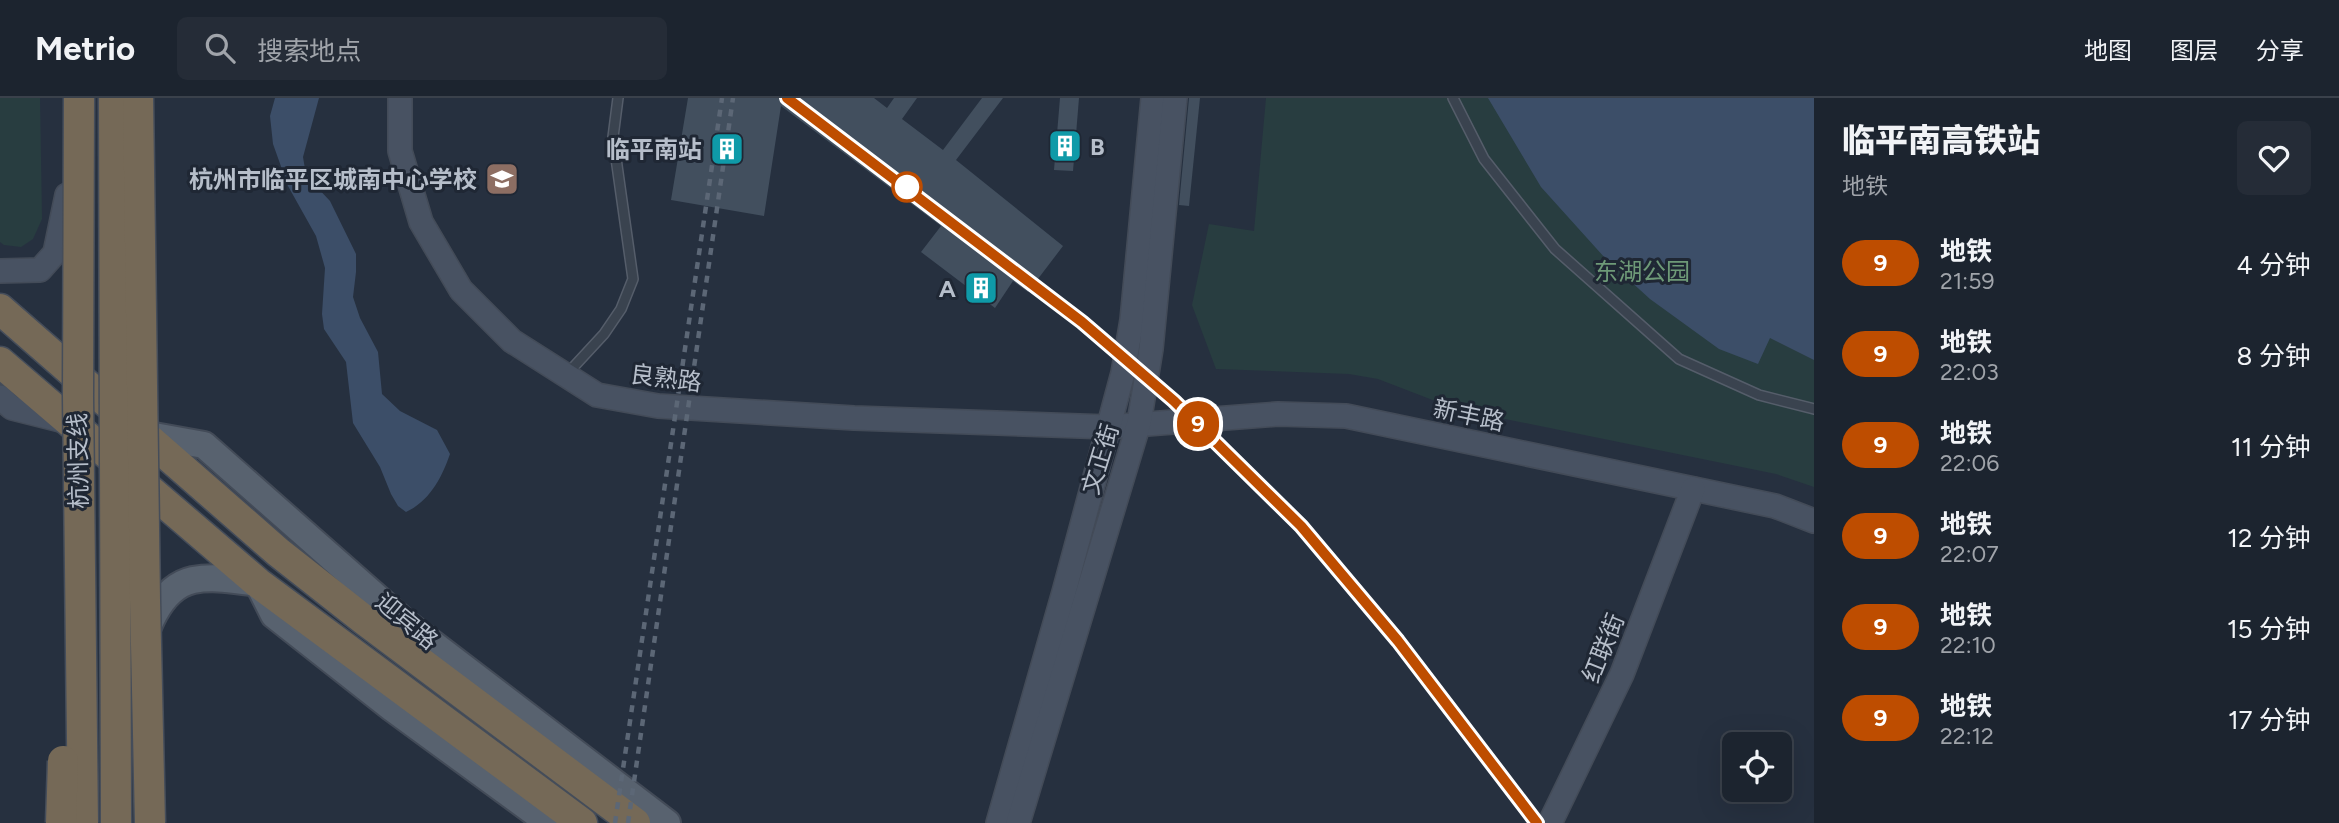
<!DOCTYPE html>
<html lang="zh">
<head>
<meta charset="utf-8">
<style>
	:root { --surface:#1c242f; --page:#252c37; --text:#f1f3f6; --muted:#a0a4aa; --line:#3a414b }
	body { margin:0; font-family:Figtree,"Noto Sans SC",sans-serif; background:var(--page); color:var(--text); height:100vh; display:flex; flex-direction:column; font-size:26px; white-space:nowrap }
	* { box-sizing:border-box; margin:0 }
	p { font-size:23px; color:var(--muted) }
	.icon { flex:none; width:38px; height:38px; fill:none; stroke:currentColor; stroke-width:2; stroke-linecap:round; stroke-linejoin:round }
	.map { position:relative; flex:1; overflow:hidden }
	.sheet { display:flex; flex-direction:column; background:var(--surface); width:525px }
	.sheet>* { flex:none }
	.badge { padding:0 14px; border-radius:23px; font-size:24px; line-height:46px }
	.buttons { position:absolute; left:1722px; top:634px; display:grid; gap:14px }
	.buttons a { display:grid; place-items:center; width:70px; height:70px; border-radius:10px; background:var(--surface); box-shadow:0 7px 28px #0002,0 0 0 2px var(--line); font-size:35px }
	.map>.badge { position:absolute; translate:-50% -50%; box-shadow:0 0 0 4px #fff }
	.round { display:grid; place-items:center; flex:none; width:74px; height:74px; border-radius:10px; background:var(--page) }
	.head { display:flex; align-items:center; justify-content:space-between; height:119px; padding:0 28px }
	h1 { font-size:33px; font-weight:800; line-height:52px }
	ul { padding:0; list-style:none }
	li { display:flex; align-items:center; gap:21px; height:91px; padding:0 28px }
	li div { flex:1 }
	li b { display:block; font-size:26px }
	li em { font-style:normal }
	li .badge { min-width:77px; font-weight:700; text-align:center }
	header { display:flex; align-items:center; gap:42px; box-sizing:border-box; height:98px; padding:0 35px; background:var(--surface); border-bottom:2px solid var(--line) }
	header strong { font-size:33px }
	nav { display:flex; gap:38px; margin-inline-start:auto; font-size:24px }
	.search { width:490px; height:63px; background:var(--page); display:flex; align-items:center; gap:18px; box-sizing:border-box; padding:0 24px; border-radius:10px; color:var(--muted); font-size:26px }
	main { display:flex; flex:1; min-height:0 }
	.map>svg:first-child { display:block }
	.green { fill:#283d40 }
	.water { fill:#3c4e68 }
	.building { fill:#424f5e }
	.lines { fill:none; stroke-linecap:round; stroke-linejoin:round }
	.lane-casing { stroke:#555d6a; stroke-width:12 }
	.secondary-casing { stroke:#434b58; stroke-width:26 }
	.primary-casing { stroke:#434b58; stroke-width:30 }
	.highway-casing { stroke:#454d5a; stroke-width:33 }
	.lane { stroke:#3a434f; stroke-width:9 }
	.secondary { stroke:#485262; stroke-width:23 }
	.primary { stroke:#58626f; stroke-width:26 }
	.highway { stroke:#756957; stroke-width:30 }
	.rail { stroke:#5c6776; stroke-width:4.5; stroke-dasharray:7 7; stroke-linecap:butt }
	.highway-bridge-casing { stroke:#454d5a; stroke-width:33; stroke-linecap:butt }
	.highway-bridge { stroke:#756957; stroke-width:30 }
	.line-casing { stroke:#fff; stroke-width:16 }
	.line { stroke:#be4d00; stroke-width:10 }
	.stop-dot { fill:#fff; stroke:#be4d00; stroke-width:3.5 }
	.labels { text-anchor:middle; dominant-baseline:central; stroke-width:6; stroke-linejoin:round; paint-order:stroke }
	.poi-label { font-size:24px; font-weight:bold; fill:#b6beca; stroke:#1f2734; text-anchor:end }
	.park-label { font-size:24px; fill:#6e9a78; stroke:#1f2734 }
	.street-label { font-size:24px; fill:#b6beca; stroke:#1f2734 }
</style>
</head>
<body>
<header>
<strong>Metrio</strong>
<div class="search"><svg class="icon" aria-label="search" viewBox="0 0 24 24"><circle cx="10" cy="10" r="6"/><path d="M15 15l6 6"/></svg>搜索地点</div>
<nav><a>地图</a><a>图层</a><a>分享</a></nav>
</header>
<main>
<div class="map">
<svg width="1814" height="725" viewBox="0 0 1814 725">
	<rect width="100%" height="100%" fill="#26303f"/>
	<g class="green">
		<path d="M0,0H40L42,121L33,141L21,149L4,147L0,144Z"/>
		<path d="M1266,0H1814V389L1776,376L1456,311L1378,281L1349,276L1216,271L1192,207L1209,126L1254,133Z"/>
	</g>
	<g class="water">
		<path d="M275,0H319L303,59L305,71L312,84L330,103L356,156V174L353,199L360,220L378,254L382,296L400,313L437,332L450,356C442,379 430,403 406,414L398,408L391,396L380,369L353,325L346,264L324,231L322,216L325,170L316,138L288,88L273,46L270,18Z"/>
		<path d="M1488,0H1814V262L1770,240L1758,266L1719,251L1650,201L1605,160L1541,89Z"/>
	</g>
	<g class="building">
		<path d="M688,0H874L887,10L894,0H917L902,21L943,52L982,0H1003L956,62L1063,148L1028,194L1013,183L995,210L921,154L941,128L781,8L764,118L671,102Z"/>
		<path d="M1060,0H1079L1073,73L1054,72Z"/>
		<path d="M1189,0H1200L1189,108L1179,107Z"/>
	</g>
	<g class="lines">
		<defs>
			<g id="lane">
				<path d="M1453,0L1484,61L1555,151L1679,261L1759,297L1814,311"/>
				<path d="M567,276L604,236L621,211L633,181L613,39L618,0"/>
			</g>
			<g id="secondary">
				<path d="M400,0V53L421,124L461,192L512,243L597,297L658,308L854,320L1108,329L1278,316L1346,318L1775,408L1814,423"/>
				<path d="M0,173L40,172L55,155L67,97"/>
				<path d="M0,299L12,310L68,324"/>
				<path d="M998,725L1064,494L1123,275L1132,222L1153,0"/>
				<path d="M1018,725L1139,325L1151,251L1175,0"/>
				<path d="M1550,725L1622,576L1693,391"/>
			</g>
			<g id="primary">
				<path d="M143,336L204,347L408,527L667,725"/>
				<path d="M128,589C140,554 151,491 193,482C214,478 237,482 258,485L274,517L392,610L549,725"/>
			</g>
			<g id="highway">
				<path d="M0,211L278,454L363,521L635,725"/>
				<path d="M0,264L258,485L582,725"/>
			</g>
		</defs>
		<use href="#lane" class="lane-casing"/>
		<use href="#secondary" class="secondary-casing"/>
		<use href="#primary" class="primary-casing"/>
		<use href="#highway" class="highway-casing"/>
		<use href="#lane" class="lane"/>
		<use href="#secondary" class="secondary"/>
		<use href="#primary" class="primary"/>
		<use href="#highway" class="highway"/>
		<g class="rail">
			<path d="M615,725L722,0"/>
			<path d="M628,725L733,0"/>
		</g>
		<defs>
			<g id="highway-bridge">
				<path d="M79,0L78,299L83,725"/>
				<path d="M114,0L116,725"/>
				<path d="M138,0L145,502L150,725"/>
				<path d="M61,725L63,663"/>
			</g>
		</defs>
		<use href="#highway-bridge" class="highway-bridge-casing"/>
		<use href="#highway-bridge" class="highway-bridge"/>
	</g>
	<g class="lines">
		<defs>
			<path id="line" d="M787,0L1082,224L1174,303L1301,428L1398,543L1537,725"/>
		</defs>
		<use href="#line" class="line-casing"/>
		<use href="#line" class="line"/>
	</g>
	<defs>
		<symbol id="building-square" viewBox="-11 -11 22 22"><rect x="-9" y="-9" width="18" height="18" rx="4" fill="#0f9aa8" stroke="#1f2734"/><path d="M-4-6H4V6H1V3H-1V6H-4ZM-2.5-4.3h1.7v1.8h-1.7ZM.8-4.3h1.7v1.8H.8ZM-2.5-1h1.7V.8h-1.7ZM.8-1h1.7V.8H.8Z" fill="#fff"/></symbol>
		<symbol id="school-square" viewBox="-11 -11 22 22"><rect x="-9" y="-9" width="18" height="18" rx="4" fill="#8d6e63" stroke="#1f2734"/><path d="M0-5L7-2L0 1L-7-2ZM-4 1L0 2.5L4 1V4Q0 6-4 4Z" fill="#fff"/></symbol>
	</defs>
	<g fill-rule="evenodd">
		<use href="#building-square" x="1046" y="29" width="38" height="38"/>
		<use href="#building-square" x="708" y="32" width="38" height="38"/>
		<use href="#school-square" x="483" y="62" width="38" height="38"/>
		<use href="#building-square" x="962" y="171" width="38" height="38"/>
	</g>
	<circle class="stop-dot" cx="907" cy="89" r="14"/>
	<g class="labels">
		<g class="poi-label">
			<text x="1090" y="48" text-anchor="start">B</text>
			<text x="702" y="51">临平南站</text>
			<text x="477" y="81">杭州市临平区城南中心学校</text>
			<text x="956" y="190">A</text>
		</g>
		<g class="park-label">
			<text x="1642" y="173">东湖公园</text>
		</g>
		<g class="street-label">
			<text transform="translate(666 280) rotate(7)">良熟路</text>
			<text transform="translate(1469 317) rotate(12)">新丰路</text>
			<text transform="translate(1100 361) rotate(-73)">文正街</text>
			<text transform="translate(78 363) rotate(-91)">杭州支线</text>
			<text transform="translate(407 523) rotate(40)">迎宾路</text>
			<text transform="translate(1603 550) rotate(-68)">红联街</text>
		</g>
	</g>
</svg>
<div class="buttons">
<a><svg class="icon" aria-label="locate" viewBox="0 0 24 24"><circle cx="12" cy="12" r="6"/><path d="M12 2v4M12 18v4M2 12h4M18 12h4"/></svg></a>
</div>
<b class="badge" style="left:1198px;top:326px;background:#be4d00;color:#fff">9</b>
</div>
<section class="sheet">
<div class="head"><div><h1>临平南高铁站</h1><p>地铁</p></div><a class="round"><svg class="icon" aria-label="heart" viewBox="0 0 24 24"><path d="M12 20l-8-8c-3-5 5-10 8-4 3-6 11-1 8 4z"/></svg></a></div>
<ul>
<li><span class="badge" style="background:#be4d00;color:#fff">9</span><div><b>地铁</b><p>21:59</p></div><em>4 分钟</em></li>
<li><span class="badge" style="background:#be4d00;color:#fff">9</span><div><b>地铁</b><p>22:03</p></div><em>8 分钟</em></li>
<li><span class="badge" style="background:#be4d00;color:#fff">9</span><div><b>地铁</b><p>22:06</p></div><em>11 分钟</em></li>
<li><span class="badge" style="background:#be4d00;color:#fff">9</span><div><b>地铁</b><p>22:07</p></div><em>12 分钟</em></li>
<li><span class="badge" style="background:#be4d00;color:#fff">9</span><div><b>地铁</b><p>22:10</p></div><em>15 分钟</em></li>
<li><span class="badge" style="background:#be4d00;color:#fff">9</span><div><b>地铁</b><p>22:12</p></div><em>17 分钟</em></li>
</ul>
</section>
</main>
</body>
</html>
